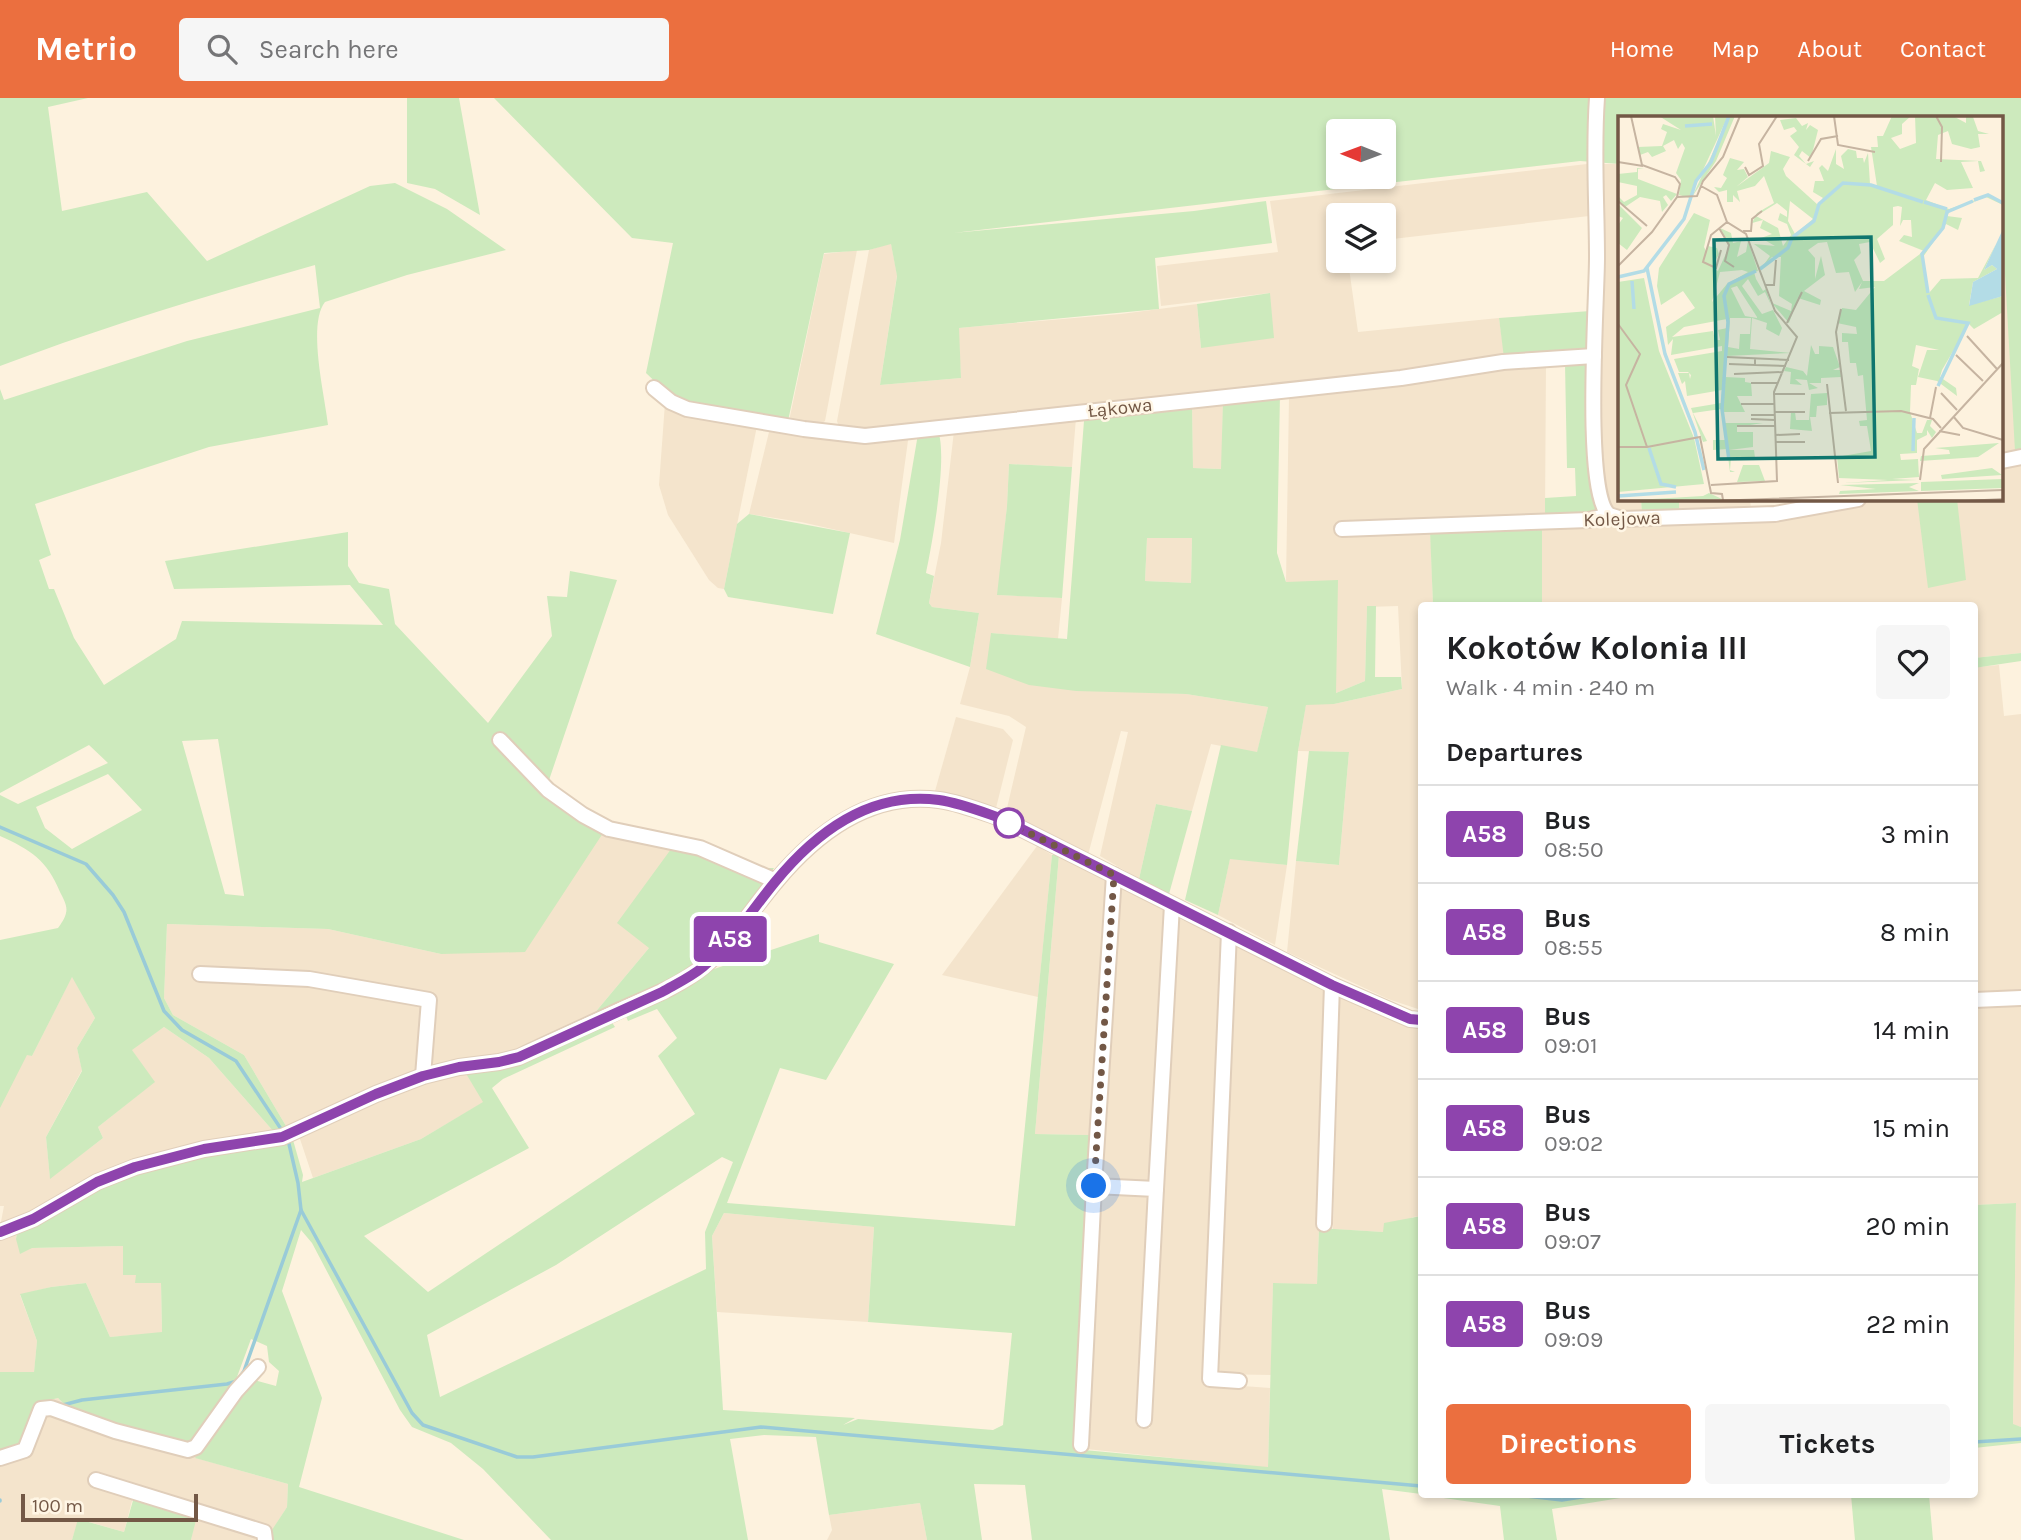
<!DOCTYPE html>
<html lang="en">
<head>
<meta charset="utf-8">
<style>
	:root { --surface:#fff; --page:#f6f6f6; --text:#202124; --muted:#757577; --line:#e0e0e0; --accent:#eb6f3f }
	body { margin:0; font-family:Karla,sans-serif; background:var(--page); color:var(--text); height:100vh; display:flex; flex-direction:column; font-size:26px; white-space:nowrap }
	* { box-sizing:border-box; margin:0 }
	p { font-size:23px; color:var(--muted) }
	.icon { flex:none; width:38px; height:38px; fill:none; stroke:currentColor; stroke-width:2; stroke-linecap:round; stroke-linejoin:round }
	.map { position:relative; flex:1; overflow:hidden }
	.sheet { position:absolute; left:1418px; top:504px; width:560px; height:896px; display:flex; flex-direction:column; background:var(--surface); border-radius:7px; box-shadow:0 4px 10px #0003 }
	.sheet>* { flex:none }
	.badge { padding:0 14px; border-radius:5px; font-size:24px; line-height:46px }
	.needle { width:46px; rotate:271deg }
	.tools { position:absolute; left:1326px; top:21px; display:grid; gap:14px }
	.tools a { display:grid; place-items:center; width:70px; height:70px; border-radius:7px; background:var(--surface); box-shadow:0 4px 10px #0003; font-size:35px }
	.scale { position:absolute; left:21px; bottom:18px; width:177px; box-sizing:border-box; padding-left:7px; border:4px solid #735846; border-top:0; font-size:19px; line-height:24px; white-space:nowrap; color:#735846; -webkit-text-stroke:5px #fff6e5; paint-order:stroke }
	.you { position:absolute; width:35px; height:35px; margin:-18px; border:5px solid #fff; border-radius:50%; background:#1a73e8; box-shadow:0 0 0 10px #1a73e833 }
	.map>.badge { position:absolute; translate:-50% -50%; box-shadow:0 0 0 4px #fff }
	h2 { padding:0 28px; font-size:26px; line-height:63px }
	.round { display:grid; place-items:center; flex:none; width:74px; height:74px; border-radius:7px; background:var(--page) }
	.head { display:flex; align-items:center; justify-content:space-between; height:119px; padding:0 28px }
	h1 { font-size:33px; font-weight:700; line-height:52px }
	.button { display:flex; gap:14px; margin-top:auto; padding:14px 28px }
	.button a { flex:1; height:80px; border-radius:7px; background:var(--accent); color:#fff; font-size:28px; font-weight:700; line-height:80px; text-align:center }
	.button a+a { background:var(--page); color:var(--text) }
	ul { padding:0; list-style:none }
	li { display:flex; align-items:center; gap:21px; height:98px; padding:0 28px; border-top:2px solid var(--line) }
	li div { flex:1 }
	li b { display:block; font-size:26px }
	li em { font-style:normal }
	li .badge { min-width:77px; font-weight:700; text-align:center }
	header { display:flex; align-items:center; gap:42px; box-sizing:border-box; height:98px; padding:0 35px; background:var(--accent); color:#fff }
	header strong { font-size:33px }
	nav { display:flex; gap:38px; margin-inline-start:auto; font-size:24px }
	.search { width:490px; height:63px; background:var(--page); display:flex; align-items:center; gap:18px; box-sizing:border-box; padding:0 24px; border-radius:7px; color:var(--muted); font-size:26px }
	.map>svg:first-child { display:block }
	.residential { fill:#f4e4cc }
	.green { fill:#cdeabd; fill-rule:evenodd }
	.lines { fill:none; stroke-linecap:round; stroke-linejoin:round }
	.stream { stroke:#99cbd8; stroke-width:3.5 }
	.minor-casing { stroke:#e0ceba; stroke-width:18 }
	.minor { stroke:#fff; stroke-width:14 }
	.line-casing { stroke:#fff; stroke-width:16 }
	.line { stroke:#8e44ad; stroke-width:10 }
	.walk { stroke:#735846; stroke-width:7; stroke-dasharray:0 12.6 }
	.stop-dot { fill:#fff; stroke:#8e44ad; stroke-width:3.5 }
	.labels { text-anchor:middle; dominant-baseline:central; stroke-width:5; stroke-linejoin:round; paint-order:stroke }
	.street-label { font-size:19px; fill:#735846; stroke:#fff6e5 }
	.inset-river { fill:none; stroke:#b3dce6; stroke-width:3.5 }
	.inset-road { fill:none; stroke:#c6b4a1; stroke-width:2 }
	.view { fill:#0f766e; fill-opacity:0.15; stroke:#0f766e; stroke-width:3.5 }
	.inset-edge { fill:none; stroke:#735846; stroke-width:3.5 }
</style>
</head>
<body>
<header>
<strong>Metrio</strong>
<div class="search"><svg class="icon" aria-label="search" viewBox="0 0 24 24"><circle cx="10" cy="10" r="6"/><path d="M15 15l6 6"/></svg>Search here</div>
<nav><a>Home</a><a>Map</a><a>About</a><a>Contact</a></nav>
</header>
<div class="map">
<svg width="2021" height="1442" viewBox="0 0 2021 1442">
	<rect width="100%" height="100%" fill="#fdf2de"/>
	<g class="residential">
		<path d="M1587,66L1589,118L1384,142V117H1339V163H1348L1358,234L1499,220L1506,268L1546,265L1545,418L1430,422L1433,507L1421,508V912L1388,901L1287,854L1296,763L1339,767L1349,654L1298,653L1306,606H1334L1402,591L1398,508L1367,509L1365,583L1336,595L1286,484L1289,300L1345,289V278L910,328L894,445L801,424L749,416L769,334L872,343L874,329H839L837,323L869,152L891,145L897,177L880,287L961,280L958,230L1121,216L1197,206L1201,250L1270,195L1161,208L1157,168L1278,154L1270,103Z"/>
		<path d="M1600,66H1620V401H1641L1642,417L1617,414L1609,408L1602,383L1599,240Z"/>
		<path d="M2002,123L2021,124V555L1974,560V508H1542V431L1675,421L1679,415V401H1750L1751,412L1814,406L1817,401H2002Z"/>
		<path d="M857,152L825,323L820,326L789,323L824,156Z"/>
		<path d="M1223,302L1222,371L1193,370L1192,304Z"/>
		<path d="M665,305L757,328L724,491L718,490L709,482L668,417L659,387Z"/>
		<path d="M1076,320L1072,369L1009,366L1007,408L998,497L1062,500L1058,541L991,535L1138,594L1186,596L1268,609L1257,655L1211,646L1192,713L1156,706L1139,781L1100,758L1128,634L1121,633L1088,757L1012,719L1007,710L1026,629L1009,618L960,606L970,569L979,515L932,509L929,505L941,445L954,333Z"/>
		<path d="M1147,440H1192L1191,485L1145,483Z"/>
		<path d="M1999,567L2004,618L2021,616V1329L2013,1327L2016,1105L1974,1107V655L1978,654L1977,569Z"/>
		<path d="M956,619L1003,631L1013,642L996,710L935,693Z"/>
		<path d="M605,732L674,746L649,850L593,917L506,958L434,967L369,990L286,1028L244,957L173,917L164,900L167,826L328,831L441,856Z"/>
		<path d="M1037,748L1052,757L1038,899L942,877Z"/>
		<path d="M1059,757L1110,781L1089,1037L1035,1036Z"/>
		<path d="M1230,760L1287,767L1275,847L1218,817Z"/>
		<path d="M1118,788L1166,812L1157,938L1152,1080L1148,1084L1107,1083L1101,1076Z"/>
		<path d="M1175,819L1223,839L1202,1285L1270,1290L1268,1370L1086,1351L1099,1092L1147,1095L1152,1100L1140,1329L1150,1330L1163,1021Z"/>
		<path d="M1233,844L1323,889L1327,901L1317,1187L1273,1185L1271,1277L1213,1276Z"/>
		<path d="M72,878L95,920L77,950L82,972L46,1039L50,1080L103,1040L98,1029L154,984L131,951L164,929L209,960L274,1034L197,1046L145,1059L117,1070L17,1135L16,1141L32,1150L123,1148L136,1177V1185H161L162,1235L110,1239L86,1185L51,1189L20,1197L37,1243L34,1275L0,1274V1129L4,1108H0V1006L27,956L32,958Z"/>
		<path d="M1340,899L1421,926V1118L1413,1119L1383,1134L1333,1131Z"/>
		<path d="M465,974L484,1004L421,1041L313,1080L299,1038L432,979Z"/>
		<path d="M724,1115L874,1129L868,1224L717,1214L712,1138Z"/>
		<path d="M58,1300L68,1310L190,1345L196,1360L288,1386L287,1409L266,1442H191L196,1418L133,1399L124,1434L79,1421L72,1442H0V1356L18,1350L38,1305Z"/>
		<path d="M920,1405L927,1442H827L832,1432L829,1417Z"/>
	</g>
	<g class="green">
		<path d="M0,0H88L48,9L62,113L147,94L207,163L370,88L395,85L447,111L506,152L407,177L325,204C307,227 325,298 328,327L209,349L35,406L51,457L39,462L49,491H54L74,540L104,587L176,541L182,523L383,527L350,487L174,491L165,463L348,434V468L359,485L389,491L395,526L488,625L552,538L547,498L567,499L570,473L617,482L548,685L599,720L622,730L687,742L767,770H774C749,808 721,850 682,876C659,891 619,905 593,917L649,850L617,825L674,747L605,732L525,854L441,856L328,831L167,826L164,900L173,917L244,957L286,1028L274,1034L209,960L164,929L132,952L155,984L98,1029L103,1040L50,1081L46,1039L82,973L77,950L95,920L72,879L32,958L27,957L0,1010V842L58,830C61,826 65,820 66,815C68,808 63,800 60,794C47,762 31,752 0,738V697L18,706L108,665L89,647L0,695V291L4,302L187,243L320,210L315,167C209,197 102,229 0,268ZM218,641L244,797V798L225,796L182,643ZM108,676L142,712L72,751L45,730L36,709Z"/>
		<path d="M407,0H459L480,117L435,91L407,85Z"/>
		<path d="M494,0H2021V352L2015,353L2002,123V19H1620V66L1580,63L953,135L1194,113L1266,103L1272,145L1155,160L1159,211L959,230L961,280L880,287L897,178L891,146L869,152L824,155L788,323L686,305L668,296L646,275L673,145L632,140ZM1339,33H1384V79H1339Z"/>
		<path d="M1270,195L1274,240L1201,250L1197,206Z"/>
		<path d="M1590,213V247L1586,253L1504,260L1499,220Z"/>
		<path d="M1585,263L1591,268C1591,314 1585,373 1598,416L1545,418V400L1576,398L1575,370H1567L1565,266Z"/>
		<path d="M1280,296L1277,455L1286,484L1338,482L1336,595L1365,583L1367,508H1376L1375,579H1401L1402,591L1334,606L1306,607L1298,653L1287,767L1230,761L1218,817L1185,802L1221,647L1257,654L1268,609L1186,596L1076,593L1029,587L986,571L991,535L1067,541L1084,323L1088,316L1192,304L1193,370L1221,371L1223,302ZM1147,440H1192L1191,485L1145,483Z"/>
		<path d="M938,333C948,358 932,447 926,475L934,478L929,505L932,509L979,515L970,569L876,536L900,442L918,336Z"/>
		<path d="M1009,366L1072,369L1062,500L997,497L1007,408Z"/>
		<path d="M1641,401H1679V415L1642,417Z"/>
		<path d="M1917,401H1957L1966,482L1928,490Z"/>
		<path d="M749,416L850,435L833,516L728,499L724,491L737,426Z"/>
		<path d="M1542,431V507H1433L1430,433Z"/>
		<path d="M2021,555V563L1974,570V560Z"/>
		<path d="M1309,653L1349,654L1339,767L1296,763Z"/>
		<path d="M1156,706L1192,713L1169,796L1139,781Z"/>
		<path d="M1052,757H1059L1035,1036L1089,1037L1073,1351L1268,1369L1273,1185L1317,1186L1319,1130L1383,1134L1384,1125L1421,1118V1396L1382,1391L1390,1442H1032L1025,1387L974,1386L982,1442H927L920,1405L829,1417L816,1339L764,1337L730,1341L748,1442H551L483,1371L451,1345L412,1329L400,1312L312,1145L301,1132L282,1193L322,1300L299,1389L464,1442H270V1435L287,1409L288,1386L195,1360L227,1313L254,1282L276,1288L279,1273L269,1264L267,1248L251,1241L234,1287L200,1337L190,1345L177,1344L68,1310L58,1300L38,1305L18,1351L0,1356V1274H34L37,1243L20,1196L51,1189L86,1185L110,1239L162,1234L161,1185H135L136,1177H123V1148L32,1150L20,1156L16,1141L17,1135C65,1109 112,1080 165,1066C203,1055 243,1052 283,1047L293,1042L303,1077L302,1084L421,1041L483,1004L465,974L611,923L615,929L503,981L492,990L529,1050L364,1138L428,1194L695,1016L658,958L677,940L657,911L628,923L625,916L664,898L711,872L819,836V844L894,866L826,982L780,970L727,1105L1015,1128ZM722,1059L733,1064L705,1134L706,1171L440,1299L427,1237L556,1167ZM724,1115L874,1129L868,1224L1012,1235L1003,1327L993,1332L858,1321L843,1327L855,1320L723,1312L712,1138Z"/>
		<path d="M2016,1105L2013,1326L2021,1329V1345L1974,1350V1107Z"/>
		<path d="M1422,1397H1639L1552,1411L1557,1442H1504L1500,1408Z"/>
		<path d="M1851,1397H1929L1933,1442H1855Z"/>
		<path d="M134,1399L197,1418L191,1442H72L78,1421L124,1434Z"/>
	</g>
	<g class="lines">
		<g class="stream">
			<path d="M0,729L86,766L113,797L124,814L164,913L182,932L236,963L281,1031"/>
			<path d="M289,1046L298,1085L301,1112L412,1315L423,1327L517,1359H533L761,1329L1421,1388"/>
			<path d="M59,1308L82,1302L227,1286L237,1283L244,1273L301,1112"/>
			<path d="M1974,1344L2021,1341"/>
			<path d="M1509,1396L1562,1402L1600,1396"/>
			<path d="M0,1403V1402"/>
		</g>
		<defs>
			<g id="minor">
				<path d="M1597,0C1593,54 1597,106 1597,160C1597,202 1583,395 1609,417"/>
				<path d="M654,290L671,304L687,311L804,331L865,338L1401,280L1503,264L1594,258"/>
				<path d="M2002,363L2021,359"/>
				<path d="M1342,431L1589,422L1609,417L1622,421L1775,416L1858,401"/>
				<path d="M500,642L548,692L583,717L609,731L700,750L776,783"/>
				<path d="M1229,834L1210,1281L1239,1283"/>
				<path d="M200,876L309,881L429,902L423,978"/>
				<path d="M1974,902L2021,900"/>
				<path d="M1094,1088L1156,1091L1144,1322"/>
				<path d="M1156,1091L1172,807"/>
				<path d="M1324,1126L1332,887"/>
				<path d="M0,1134L33,1121L97,1084L135,1069L204,1051L282,1039L376,996L423,978L459,969L499,964L519,959C552,943 586,928 620,912C647,900 676,890 700,871C730,848 751,812 776,783C817,734 872,693 939,702C960,705 980,713 1000,720L1332,887L1410,921L1421,922"/>
				<path d="M1081,1347L1094,1088L1114,777"/>
				<path d="M0,1360L25,1352L41,1311L51,1310L115,1333L188,1352L196,1349L236,1293L258,1269"/>
				<path d="M96,1382L264,1434L265,1442"/>
			</g>
		</defs>
		<use href="#minor" class="minor-casing"/>
		<use href="#minor" class="minor"/>
	</g>
	<g class="lines">
		<defs>
			<path id="line" d="M0,1134L33,1121L97,1084L135,1069L204,1051L282,1039L376,996L423,978L459,969L499,964L519,959L662,894C676,886 691,879 703,869C731,845 752,812 775,784C816,734 871,693 939,702C960,705 980,713 1000,720L1332,887L1410,921L1421,922"/>
		</defs>
		<use href="#line" class="line-casing"/>
		<use href="#line" class="line"/>
		<path class="walk" d="M1009,725L1114,777L1094,1088"/>
	</g>
	<circle class="stop-dot" cx="1009" cy="725" r="14"/>
	<g class="labels">
		<g class="street-label">
			<text transform="translate(1120 310) rotate(-6)">Łąkowa</text>
			<text transform="translate(1622 421) rotate(-2)">Kolejowa</text>
		</g>
	</g>
	<g transform="translate(1618 18)">
		<rect width="385" height="385" fill="#fdf2de"/>
		<path d="M41,0H95L98,20L97,0H110L72,82L61,79L63,64L58,57L67,32L64,27L60,33L56,24L45,30L48,35L34,41L30,36L22,39L20,31L44,30L49,16L43,13L45,8L63,14ZM112,0H117L98,45L74,81ZM274,0H293L284,8V18L273,22L282,33L298,27L297,0H335L348,7V0L355,1L360,15L371,18H360L362,31L353,33L334,28L330,15L320,19L318,43L363,45L367,55L362,56L360,45L343,46L355,72L329,74L317,67L308,84L331,93L372,79L385,89L368,81L332,95L329,100L344,102L340,114L328,108L305,141L311,177L323,163L360,162L378,128L366,154L374,149L379,153L355,166L351,189L385,180V196L356,213L351,208L324,254L322,261L338,272L339,280L319,265L300,261L309,234H321L298,229L294,250L301,253L298,269H293L292,296L299,317H304L309,304H314L312,310L318,316L314,322L309,314V319L299,324V337L282,338L283,344L300,343L301,361L274,363L299,364L226,367L270,364L221,362L219,341L253,335L249,310H242L241,305L249,304L245,259L240,260L238,247H232L230,226H224V217L239,218L238,211L219,207L224,192L238,194L257,171L241,173L244,166L237,176L231,156L218,157L209,126L200,127L190,134L197,142V163L203,140L207,159L186,175L203,184L202,189L180,182L171,207L154,187L173,195L174,188L161,180L163,141H154L142,154L152,140L136,128L157,130L143,122L154,118L142,112L145,104L134,107L139,97L156,87L146,60L137,70L119,75L122,86L115,79V86H109V74L101,76L96,71L103,72L109,62L105,59L112,42L126,46L119,54L126,53L130,61L118,71L151,47L153,35L172,41L165,53L168,60L200,89L205,82L195,76L197,65H206L201,52L204,49L210,55L218,33V48L226,53L223,40L230,33L238,35L239,42H245L246,47L250,37L252,68L259,70L253,31H260L259,20H265ZM172,85L195,103L177,118L170,105ZM159,87L169,95V101L162,97L160,104L169,108L173,119L165,130L160,112L138,100ZM280,90L284,91L282,110L285,104H293L294,121L286,119L281,125L306,135L266,165H245L236,144L243,137L241,128L252,126L262,147L267,143L259,123L275,109V91ZM178,2L184,10L190,7L188,14L192,9L200,14L193,42L184,35L181,40L188,48L196,45L192,51L176,39L181,31L172,20L179,15L176,11L166,14L162,4ZM19,52L26,53H20V63L59,78L53,85L48,79L45,81L50,89L44,96L42,85L22,81L7,91L0,84V80L6,86L19,79V70L0,66V58L19,56ZM0,88L24,112L9,134L0,127V109L5,102L0,100ZM76,97L92,104L86,131L88,135L90,130L99,132L101,138L94,151L100,155L111,131L102,112L113,117L115,127L123,125L119,141L128,136L130,125L140,155L136,156L138,163L145,175L148,173L153,189L147,176L140,180L130,163L124,170L144,198L155,194L164,212L161,220L148,213L149,207L134,202L132,233L173,237L108,240L107,261L127,262V266L133,267L134,280H119L127,296H105L107,307H145L119,311V316H135V331L111,334H136L137,342H113L112,354L117,356H112L109,333L95,334V324H108L103,293L75,297L89,325L85,326L73,292L103,287L104,274L69,280L67,265L64,268L60,257H71L72,263L73,259L70,256H61L56,243L104,235V230L53,239L55,223L50,229L48,211L77,192L65,175L43,189L39,170L41,152ZM124,154L130,156L109,168L94,186L102,156ZM119,170L139,201V202L127,200L113,172ZM112,202H133L132,218H122L121,233L110,231ZM109,203V212L100,214L102,224H97L95,215L54,221L66,211ZM26,162L41,235L76,322L86,368L0,376V166ZM193,229L197,238H201V230L215,231L222,251L215,254H222L223,261L203,262V267H191L200,272L191,274L189,264L177,263L184,269L172,268L173,256L166,255L168,251L185,255L189,260ZM209,277V289L199,290L198,301H192L194,315L172,313L173,296H177L178,304H191L193,278ZM381,327L360,341L302,345L303,340L332,338L331,334L317,332ZM125,349H141L147,365L119,366ZM374,352L384,359L324,363L323,359ZM385,363V372L303,375V366ZM301,367L291,371L301,375L221,378L222,375L258,373L222,369ZM91,377L104,383L0,385L85,380Z" fill="#cdeabd" fill-rule="evenodd"/>
		<path d="M385,113V180L351,190L355,166L379,153L374,149L366,154Z" fill="#b3dce6"/>
		<path class="inset-river" d="M67,10L94,8M356,84L370,79L385,87M306,86L329,93M175,121L196,105L201,88L225,67L253,69L305,86M29,152L47,238L77,316L86,354M142,153L170,132L174,122M0,161L26,155L66,103L78,65L93,46L111,0M14,165L16,193M310,177L304,138L325,112L329,96L355,85M310,179L318,202L350,207L320,270M31,332L43,368L58,371M295,335L296,302M111,344L104,293L110,206L106,180L111,168L138,155M0,380L58,376"/>
		<path class="inset-road" d="M216,0L220,29L257,36M318,0L324,11L323,46M190,45L203,23L220,20M0,46L25,50M127,51L131,59L145,50L141,28L159,0M83,70L99,79L109,106L128,118L157,195L179,221L156,276L159,365L93,369M59,81L79,80L85,65L105,41L122,0M0,85L29,110M101,112L111,129L107,145L116,151M125,115H133L134,103L144,95M103,134L98,152L85,146L93,119L109,106M0,150L34,116L59,81L62,68L57,61L24,49L13,0M147,169H156L158,144M223,193L218,216L228,295M169,207L184,176M0,208L22,238L8,269L29,331M349,220L379,253M338,239L365,265M109,241L171,244M111,248L137,249V242M137,249L168,250M116,258L165,256M133,267H159M209,268L220,367M323,277L339,294M155,278H187M123,288H156M156,296H187M211,297L283,295L315,303L323,312M133,299H156M335,300L345,312L385,324M312,302L318,271M133,303L157,304M119,310H157M321,315L342,319M157,319L182,318M158,326H187M0,331H29L82,321L93,377L104,378L105,384M302,364L306,333L385,247M95,385L385,374M348,385L385,383"/>
		<path class="view" d="M253,121L257,341L100,343L96,124Z"/>
		<rect width="385" height="385" class="inset-edge"/>
	</g>
</svg>
<div class="tools">
<a><svg class="needle" viewBox="-14 -14 28 28"><path d="M0-13l5 13h-10z" fill="#e53935"/><path d="M0 13l5-13h-10z" fill="#757577"/></svg></a>
<a><svg class="icon" aria-label="layers" viewBox="0 0 24 24"><path d="M12 4l9 5-9 5-9-5zM3 14l9 5 9-5"/></svg></a>
</div>
<div class="scale">100 m</div>
<div class="you" style="left:1094px;top:1088px"></div>
<b class="badge" style="left:730px;top:841px;background:#8e44ad;color:#fff">A58</b>
<section class="sheet">
<div class="head"><div><h1>Kokotów Kolonia III</h1><p>Walk · 4 min · 240 m</p></div><a class="round"><svg class="icon" aria-label="heart" viewBox="0 0 24 24"><path d="M12 20l-8-8c-3-5 5-10 8-4 3-6 11-1 8 4z"/></svg></a></div>
<h2>Departures</h2>
<ul>
<li><span class="badge" style="background:#8e44ad;color:#fff">A58</span><div><b>Bus</b><p>08:50</p></div><em>3 min</em></li>
<li><span class="badge" style="background:#8e44ad;color:#fff">A58</span><div><b>Bus</b><p>08:55</p></div><em>8 min</em></li>
<li><span class="badge" style="background:#8e44ad;color:#fff">A58</span><div><b>Bus</b><p>09:01</p></div><em>14 min</em></li>
<li><span class="badge" style="background:#8e44ad;color:#fff">A58</span><div><b>Bus</b><p>09:02</p></div><em>15 min</em></li>
<li><span class="badge" style="background:#8e44ad;color:#fff">A58</span><div><b>Bus</b><p>09:07</p></div><em>20 min</em></li>
<li><span class="badge" style="background:#8e44ad;color:#fff">A58</span><div><b>Bus</b><p>09:09</p></div><em>22 min</em></li>
</ul>
<div class="button"><a>Directions</a><a>Tickets</a></div>
</section>
</div>
</body>
</html>
